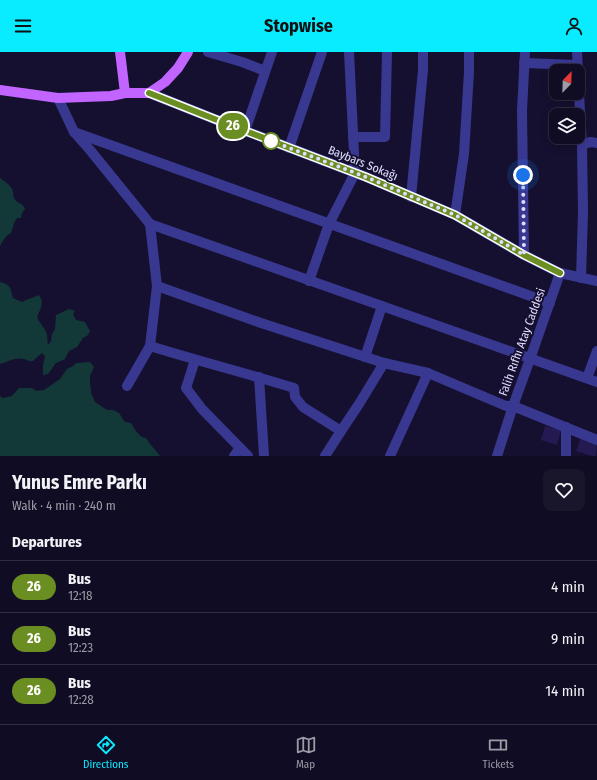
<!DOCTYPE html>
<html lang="en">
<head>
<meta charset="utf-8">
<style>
	:root { --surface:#100c23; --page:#19152b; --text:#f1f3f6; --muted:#9c9ba6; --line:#302c41; --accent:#09ebff }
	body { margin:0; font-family:"Fira Sans Condensed",sans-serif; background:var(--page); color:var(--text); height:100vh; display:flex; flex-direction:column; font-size:15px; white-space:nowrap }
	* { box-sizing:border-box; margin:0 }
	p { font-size:13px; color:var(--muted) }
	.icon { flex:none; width:22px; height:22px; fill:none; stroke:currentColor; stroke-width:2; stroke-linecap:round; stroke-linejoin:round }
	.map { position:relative; height:404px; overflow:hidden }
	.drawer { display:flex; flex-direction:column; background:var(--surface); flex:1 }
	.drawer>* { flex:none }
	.badge { padding:0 8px; border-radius:13px; font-size:14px; line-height:26px }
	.needle { width:26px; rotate:23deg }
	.tools { position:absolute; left:549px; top:12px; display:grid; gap:8px }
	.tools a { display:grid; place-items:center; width:36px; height:36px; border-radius:8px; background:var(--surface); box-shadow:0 2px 10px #0003,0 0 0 1px var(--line); font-size:20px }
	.you { position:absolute; width:20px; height:20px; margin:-10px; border:3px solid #fff; border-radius:50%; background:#1a73e8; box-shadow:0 0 0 6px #1a73e833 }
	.map>.badge { position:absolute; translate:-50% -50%; box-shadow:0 0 0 2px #fff }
	h2 { padding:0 12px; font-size:15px; line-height:36px }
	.round { display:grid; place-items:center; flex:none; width:42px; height:42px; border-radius:8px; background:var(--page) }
	.head { display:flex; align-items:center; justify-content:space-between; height:68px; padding:0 12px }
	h1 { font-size:19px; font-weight:700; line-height:30px }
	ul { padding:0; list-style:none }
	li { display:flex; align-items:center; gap:12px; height:52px; padding:0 12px; border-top:1px solid var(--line) }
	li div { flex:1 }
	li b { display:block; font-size:15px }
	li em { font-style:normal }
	li .badge { min-width:44px; font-weight:700; text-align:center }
	header { display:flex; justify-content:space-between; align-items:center; height:52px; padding:0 12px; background:var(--accent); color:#111; font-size:18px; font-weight:700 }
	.tabs { display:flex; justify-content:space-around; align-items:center; height:56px; border-top:1px solid var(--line); background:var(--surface); font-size:11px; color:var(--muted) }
	.tabs a { display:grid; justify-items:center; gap:2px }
	.tabs .active { color:var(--accent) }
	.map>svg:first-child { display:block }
	.green { fill:#123937 }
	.building { fill:#241a51 }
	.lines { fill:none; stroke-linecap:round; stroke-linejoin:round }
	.minor { stroke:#393891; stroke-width:10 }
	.major { stroke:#c264ff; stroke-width:10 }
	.line-casing { stroke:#fff; stroke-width:9 }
	.line { stroke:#6b8e23; stroke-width:6 }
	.walk { stroke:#e1ddff; stroke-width:4; stroke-dasharray:0 7.2 }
	.stop-dot { fill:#fff; stroke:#6b8e23; stroke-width:2 }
	.labels { text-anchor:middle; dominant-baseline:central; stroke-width:4; stroke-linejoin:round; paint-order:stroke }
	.street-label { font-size:12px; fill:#e1ddff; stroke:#15102f }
</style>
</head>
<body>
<header><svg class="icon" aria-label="menu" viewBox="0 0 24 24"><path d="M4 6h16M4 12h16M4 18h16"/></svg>Stopwise<svg class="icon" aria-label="person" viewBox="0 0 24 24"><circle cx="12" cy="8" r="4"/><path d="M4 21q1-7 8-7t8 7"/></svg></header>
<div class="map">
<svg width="597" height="404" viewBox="0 0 597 404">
	<rect width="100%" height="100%" fill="#15102f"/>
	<g class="green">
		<path d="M0,126C4,129 9,132 12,137C14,141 12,145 16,149C20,152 23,152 25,157L22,161L21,166H17L15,169L11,181C5,184 3,189 0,194Z"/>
		<path d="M0,230C11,233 10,235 13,246L22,250C27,247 33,246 39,243C45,252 40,257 37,265C39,271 44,274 46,280C48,283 47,289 48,293L51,289L52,282L55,277L56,263L69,257L75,259L73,262L76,268L85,270L90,279L88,283L83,286L77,295L69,299L65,307L56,311L48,322L43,323V313L45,304L42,301L36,306L33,309C29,310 28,308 24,307C16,305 7,310 0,312Z"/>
		<path d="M90,310L94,315L90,324V331L91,337V341L95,350L107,358H113L119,361L125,370L131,371C135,377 139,386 146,386C150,393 156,398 160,404H0V344L3,346L12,344L19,336H32L36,339L44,338L60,327L67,317L73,314L76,311Z"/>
	</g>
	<g class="building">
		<path d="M545,374L561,378L557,393L541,388Z"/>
		<path d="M581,385L597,390L596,404H592L576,399Z"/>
	</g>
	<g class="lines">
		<g class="minor">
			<path d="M208,0L242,10L265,19"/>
			<path d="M577,0L578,19"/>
			<path d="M524,11L577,13"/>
			<path d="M578,25L582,92L583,160L581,226"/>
			<path d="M149,41L222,70L366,125L455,163L524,203L560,221L597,229"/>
			<path d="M58,46L74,80L90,98L150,172L157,234L150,294L127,334"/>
			<path d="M245,79L272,0"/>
			<path d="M74,80L550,251"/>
			<path d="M353,85H385L387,0"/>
			<path d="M582,92L591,90L597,91"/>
			<path d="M289,96L322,0"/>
			<path d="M411,145L423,18V0"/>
			<path d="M455,163L464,102L469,20V0"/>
			<path d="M150,172L597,330"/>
			<path d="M524,203L522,59L525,0"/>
			<path d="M309,229L329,172L355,121L349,0"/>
			<path d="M157,234L261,271L384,311L428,321L506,354H513L597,388"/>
			<path d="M150,294C198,309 246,321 294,336L295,345L303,355L341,379"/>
			<path d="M365,305L382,254"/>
			<path d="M195,308L186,336L202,357L248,404"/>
			<path d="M259,325L264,404"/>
			<path d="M587,326L597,299"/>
			<path d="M566,375V404"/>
			<path d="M234,404L240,396"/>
			<path d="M325,404L341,379L359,352L384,311"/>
			<path d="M390,404L428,321"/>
			<path d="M497,404L513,354L530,307L560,221"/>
		</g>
		<g class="major">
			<path d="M120,0L125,41"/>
			<path d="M0,38L58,46L111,44L125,41H149L165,30L178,16L188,0"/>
		</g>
	</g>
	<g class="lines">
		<defs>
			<path id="line" d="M149,41L222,70L366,125L455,163L524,203L560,221"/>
		</defs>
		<use href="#line" class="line-casing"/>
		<use href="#line" class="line"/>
		<path class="walk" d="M271,89L366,125L455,163L524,203L523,123"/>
	</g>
	<circle class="stop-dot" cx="271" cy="89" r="8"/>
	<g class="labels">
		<g class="street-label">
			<text transform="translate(363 111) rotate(22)">Baybars Sokağı</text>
			<text transform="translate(522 290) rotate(-70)">Falih Rıfhı Atay Caddesi</text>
		</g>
	</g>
</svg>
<div class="tools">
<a><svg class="needle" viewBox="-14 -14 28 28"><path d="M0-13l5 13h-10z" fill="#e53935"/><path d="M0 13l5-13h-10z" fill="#9c9ba6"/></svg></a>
<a><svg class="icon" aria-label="layers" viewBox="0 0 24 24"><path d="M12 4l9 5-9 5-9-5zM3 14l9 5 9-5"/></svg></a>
</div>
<div class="you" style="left:523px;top:123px"></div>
<b class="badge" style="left:233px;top:74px;background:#6b8e23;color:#fff">26</b>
</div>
<section class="drawer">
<div class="head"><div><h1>Yunus Emre Parkı</h1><p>Walk · 4 min · 240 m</p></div><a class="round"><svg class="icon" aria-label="heart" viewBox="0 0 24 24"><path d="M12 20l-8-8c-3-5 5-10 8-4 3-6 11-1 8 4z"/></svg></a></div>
<h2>Departures</h2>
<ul>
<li><span class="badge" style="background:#6b8e23;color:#fff">26</span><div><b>Bus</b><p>12:18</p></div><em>4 min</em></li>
<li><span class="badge" style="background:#6b8e23;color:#fff">26</span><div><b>Bus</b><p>12:23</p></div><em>9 min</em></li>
<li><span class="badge" style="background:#6b8e23;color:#fff">26</span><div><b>Bus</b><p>12:28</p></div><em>14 min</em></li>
</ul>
</section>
<nav class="tabs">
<a class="active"><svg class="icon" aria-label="directions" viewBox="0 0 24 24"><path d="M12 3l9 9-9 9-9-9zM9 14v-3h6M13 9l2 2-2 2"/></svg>Directions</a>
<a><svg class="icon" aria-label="map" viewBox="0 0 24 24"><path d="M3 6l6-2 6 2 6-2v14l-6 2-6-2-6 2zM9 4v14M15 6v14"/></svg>Map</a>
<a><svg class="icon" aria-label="tickets" viewBox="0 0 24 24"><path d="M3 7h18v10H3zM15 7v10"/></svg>Tickets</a>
</nav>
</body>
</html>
